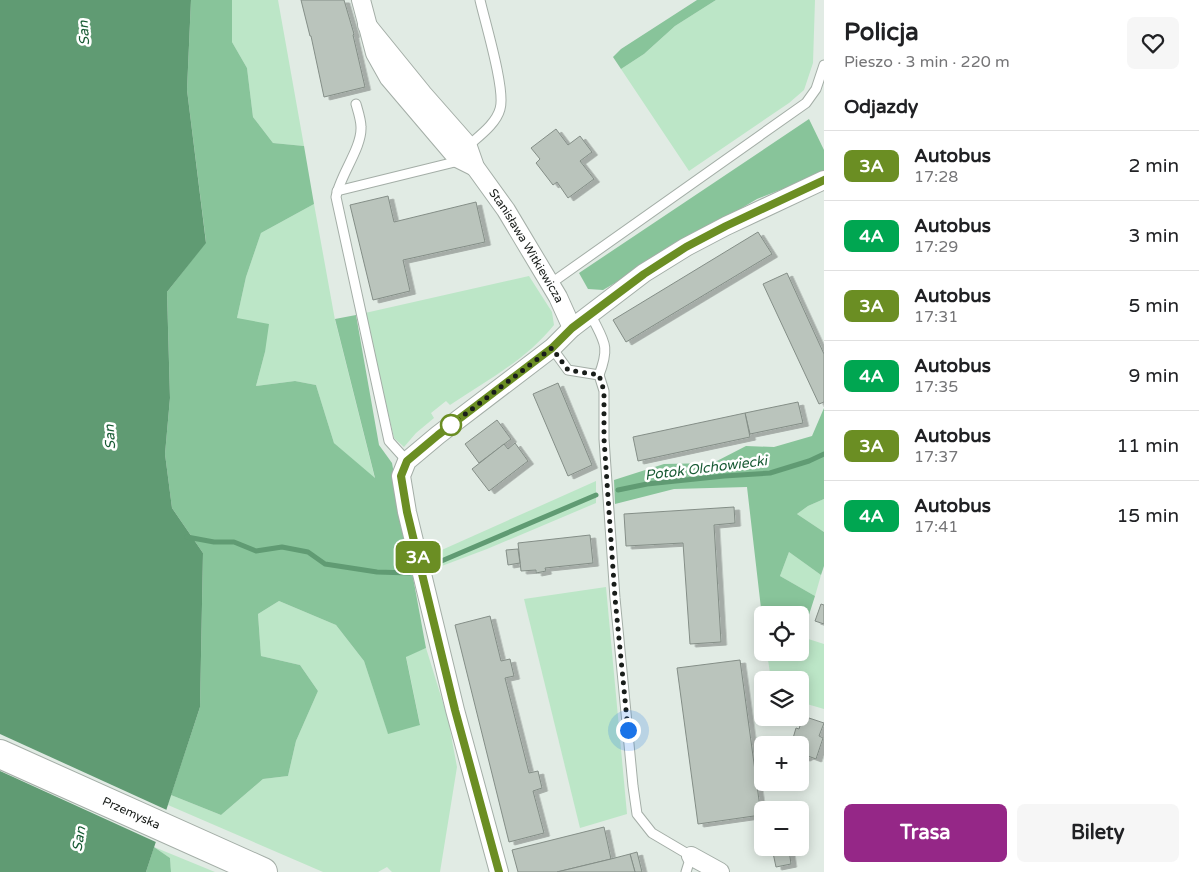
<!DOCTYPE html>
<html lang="pl">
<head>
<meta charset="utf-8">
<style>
	:root { --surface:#fff; --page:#f6f6f6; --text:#202124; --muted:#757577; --line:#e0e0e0; --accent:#952787 }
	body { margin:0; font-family:"Varela Round",sans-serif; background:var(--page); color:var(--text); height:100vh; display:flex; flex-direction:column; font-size:19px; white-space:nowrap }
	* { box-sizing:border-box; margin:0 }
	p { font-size:16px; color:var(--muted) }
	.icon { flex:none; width:28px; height:28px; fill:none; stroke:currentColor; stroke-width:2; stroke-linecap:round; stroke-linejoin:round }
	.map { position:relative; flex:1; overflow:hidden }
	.side { display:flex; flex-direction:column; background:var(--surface); width:375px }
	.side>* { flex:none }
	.badge { padding:0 10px; border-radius:8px; font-size:18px; line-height:32px }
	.tools { position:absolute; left:754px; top:606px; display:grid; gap:10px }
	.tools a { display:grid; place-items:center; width:55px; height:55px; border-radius:8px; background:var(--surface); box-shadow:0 2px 12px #0003; font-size:25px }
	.you { position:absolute; width:25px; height:25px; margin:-12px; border:4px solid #fff; border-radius:50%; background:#1a73e8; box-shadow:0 0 0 8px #1a73e833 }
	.map>.badge { position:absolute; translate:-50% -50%; box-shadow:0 0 0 2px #fff }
	h2 { padding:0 20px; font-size:19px; line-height:45px }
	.round { display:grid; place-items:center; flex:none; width:52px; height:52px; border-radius:8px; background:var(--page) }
	.summary { display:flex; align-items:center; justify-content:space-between; height:85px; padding:0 20px }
	h1 { font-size:24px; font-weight:700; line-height:38px }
	.primary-button { display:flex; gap:10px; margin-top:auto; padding:10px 20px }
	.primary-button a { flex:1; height:58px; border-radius:8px; background:var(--accent); color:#fff; font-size:20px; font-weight:700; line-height:58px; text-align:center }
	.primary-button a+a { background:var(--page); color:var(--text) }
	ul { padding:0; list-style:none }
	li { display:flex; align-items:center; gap:15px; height:70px; padding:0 20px; border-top:1px solid var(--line) }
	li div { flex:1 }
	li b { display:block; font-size:19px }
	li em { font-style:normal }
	li .badge { min-width:55px; font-weight:700; text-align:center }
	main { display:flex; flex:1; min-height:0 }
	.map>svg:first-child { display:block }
	.green { fill:#bce6c7 }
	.forest { fill:#88c49a }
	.water { fill:#609b73 }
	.pier { fill:#e1ebe4 }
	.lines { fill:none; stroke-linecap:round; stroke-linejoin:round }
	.stream { stroke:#609b73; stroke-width:5 }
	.building { fill:#bac4bc; stroke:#848e87; filter:url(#shadow) }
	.lane-casing { stroke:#a4aea7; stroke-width:11 }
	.street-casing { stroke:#a4aea7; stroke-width:20 }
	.primary-casing { stroke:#a4aea7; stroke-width:30 }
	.lane { stroke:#fff; stroke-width:9 }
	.street { stroke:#fff; stroke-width:18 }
	.primary { stroke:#fff; stroke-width:28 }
	.line-casing { stroke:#fff; stroke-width:11 }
	.line { stroke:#6b8e23; stroke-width:8 }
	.walk { stroke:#191d1a; stroke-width:5; stroke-dasharray:0 9 }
	.stop-dot { fill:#fff; stroke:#6b8e23; stroke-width:2.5 }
	.labels { text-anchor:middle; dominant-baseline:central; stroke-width:5; stroke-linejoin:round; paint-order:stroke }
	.street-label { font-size:12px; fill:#191d1a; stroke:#fff }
	.water-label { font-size:14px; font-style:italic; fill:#185b34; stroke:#fff }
</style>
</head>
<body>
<main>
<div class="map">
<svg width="824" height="872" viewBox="0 0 824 872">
	<defs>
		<filter id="shadow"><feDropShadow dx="5.5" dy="3" stdDeviation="0" flood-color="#0004"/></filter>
	</defs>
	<rect width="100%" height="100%" fill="#e1ebe4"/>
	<g class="green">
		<path d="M232,0H278L304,146L273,143L253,117L247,68L232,42Z"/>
		<path d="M716,0H815L813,63L804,90L789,103L689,171L621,69L644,54L675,26Z"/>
		<path d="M314,204L335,320L375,479L334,443L316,385L295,381L256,386L265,352L237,318L246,277L261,233Z"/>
		<path d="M529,276L552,312L554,325C526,360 486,381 450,405L446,401L431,413L434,418L416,433L404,447L394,438L365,313Z"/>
		<path d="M596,481V503L487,549L431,570L426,557Z"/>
		<path d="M824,499V532L797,514L808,506Z"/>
		<path d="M789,552L821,575L815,596L780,576Z"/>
		<path d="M606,587L627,814L580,828L524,599Z"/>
		<path d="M279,601L336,625L364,661L388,733L420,724L406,656L426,648L448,719L457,767L440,872H392L387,867L378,872H323L168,805L171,795L221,815L263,779L288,776L296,741L318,691L300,665L261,656L258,614Z"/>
		<path d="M800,616L807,621L802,637L824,644V709L800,702V680H771L767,653L800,652Z"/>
		<path d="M154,847L215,872H171L170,858Z"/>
	</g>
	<g class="forest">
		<path d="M191,0H232V42L247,68L253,117L273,143L304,146L314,204L261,233L246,277L237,318L269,324L265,352L256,386L295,381L316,385L334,443L375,478L335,319L356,315L379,445L392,463L426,648L406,657L420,725L388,734L364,661L336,625L279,601L258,614L261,656L300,665L318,691L296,741L288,776L263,779L221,815L171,795L200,707L203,553L172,508L165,454L170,398L167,292L206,242L187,90Z"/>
		<path d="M697,0H716L675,26L644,54L621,69L613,57L621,49Z"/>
		<path d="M809,119L824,150V173L757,199L603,290L588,289L579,273Z"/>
		<path d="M824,408V499L808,506L797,514L824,532V566L821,575L789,552L780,576L815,596L807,621L792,610V615H762V617L747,487L674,489L615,504L614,480L664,464L713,463L746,446L774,447L812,436Z"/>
		<path d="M154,847L170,858L171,872H146Z"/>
	</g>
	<path class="water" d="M0,0H191L187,90L206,243L167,292L170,398L165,454L172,508L203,553L200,707L146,872H0Z"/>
	<path class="pier" d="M0,734L169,811L158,843L0,771Z"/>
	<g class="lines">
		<g class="stream">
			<path d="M618,490L647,484L724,476L770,473L809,461L824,454"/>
			<path d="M187,537L214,542H234L256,551L282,547L308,552L325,564L377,572L410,573"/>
			<path d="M425,568L596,495"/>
		</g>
	</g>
	<g class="building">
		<path d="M301,0H344L354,34L353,35L365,87L324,97L311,36H310Z"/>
		<path d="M556,129L568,145L580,136L592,152L580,161L594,179L568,198L557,182L553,185L536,163L540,159L531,148Z"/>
		<path d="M388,196L394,222L476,202L485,242L403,260L410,291L373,300L350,205Z"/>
		<path d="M758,232L772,254L626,342L613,320Z"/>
		<path d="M787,273L824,354V402L819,404L763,284Z"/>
		<path d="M558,383L592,465L568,476L533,394Z"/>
		<path d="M798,402L803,423L750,434L745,413Z"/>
		<path d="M745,413L750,437L638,461L633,437Z"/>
		<path d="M497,420L511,439L479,463L465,444Z"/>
		<path d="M515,443L528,461L489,491L472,469L504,444L508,449Z"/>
		<path d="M734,507L735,523L714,525L721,642L690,644L683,543L626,546L624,514Z"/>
		<path d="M590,535L593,563L545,568L546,571L536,573V570L521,571L518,543Z"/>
		<path d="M518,549L520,563L508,565L506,550Z"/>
		<path d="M821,604L824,605V624L815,621Z"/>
		<path d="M490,616L501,661L510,659L514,676L505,678L529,773L538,771L542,788L533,791L544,833L509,842L455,625Z"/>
		<path d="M740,660L761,815L698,824L677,668Z"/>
		<path d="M803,716L824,723L819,736L823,738L816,759L808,756L805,758L800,757V745H791L796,728L799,729Z"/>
		<path d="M604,827L611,859L557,872H518L512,850Z"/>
		<path d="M789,850L791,864L776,867L773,853Z"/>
		<path d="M637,852L642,872H635L630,854Z"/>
		<path d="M630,854L635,872H557L611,859Z"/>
	</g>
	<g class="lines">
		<defs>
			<g id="lane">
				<path d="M356,104C358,111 361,120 361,127C362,148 340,175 336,197L389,441L407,461"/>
				<path d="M468,146C479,136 496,124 500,109C506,91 485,22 480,0"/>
				<path d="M337,191L459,161"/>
				<path d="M550,284L806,103L816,89L824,65"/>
				<path d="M590,313C603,341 611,344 599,375"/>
				<path d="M552,348L568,370L599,375L604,391V439L615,598L633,786L637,814L652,833L691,856L686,872"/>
			</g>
			<g id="street">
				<path d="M361,0L375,53L389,78L457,158L475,167"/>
				<path id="s1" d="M367,25L423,94L467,144L475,167L506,210L558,297L572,328"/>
				<path d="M691,856L720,872"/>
				<path d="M499,872L455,710L407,512L401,476L407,461L438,435L552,348L572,328L644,273L686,247L726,226L824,180"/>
			</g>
			<g id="primary">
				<path id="s2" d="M0,754L263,872"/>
			</g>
		</defs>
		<use href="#lane" class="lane-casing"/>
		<use href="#street" class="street-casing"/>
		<use href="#primary" class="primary-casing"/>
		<use href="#lane" class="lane"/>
		<use href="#street" class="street"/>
		<use href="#primary" class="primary"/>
	</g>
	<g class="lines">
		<defs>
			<path id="line" d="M499,872L455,710L407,512L401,476L407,461L438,435L552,348L572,328L644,274L686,247L726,226L824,180"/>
		</defs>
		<use href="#line" class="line-casing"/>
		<use href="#line" class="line"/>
		<path class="walk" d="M451,425L552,348L568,370L599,375L604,391V439L615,598L628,730"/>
	</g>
	<circle class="stop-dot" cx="451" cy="425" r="10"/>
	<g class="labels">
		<g class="street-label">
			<text stroke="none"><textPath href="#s1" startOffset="274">Stanisława Witkiewicza</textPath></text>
			<text stroke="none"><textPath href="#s2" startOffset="144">Przemyska</textPath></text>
		</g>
		<g class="water-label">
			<text transform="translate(84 33) rotate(-94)">San</text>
			<text transform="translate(110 437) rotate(-94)">San</text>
			<text transform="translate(706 468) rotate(-7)">Potok Olchowiecki</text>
			<text transform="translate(79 839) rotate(-80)">San</text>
		</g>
	</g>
</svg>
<div class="tools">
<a><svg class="icon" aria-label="locate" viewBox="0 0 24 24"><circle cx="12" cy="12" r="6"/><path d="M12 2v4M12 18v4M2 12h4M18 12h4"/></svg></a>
<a><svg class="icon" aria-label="layers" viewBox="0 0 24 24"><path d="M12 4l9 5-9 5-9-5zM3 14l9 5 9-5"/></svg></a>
<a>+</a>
<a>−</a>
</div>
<div class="you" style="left:628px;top:730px"></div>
<b class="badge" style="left:418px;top:557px;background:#6b8e23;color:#fff">3A</b>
</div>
<section class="side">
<div class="summary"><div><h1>Policja</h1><p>Pieszo · 3 min · 220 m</p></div><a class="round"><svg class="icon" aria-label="heart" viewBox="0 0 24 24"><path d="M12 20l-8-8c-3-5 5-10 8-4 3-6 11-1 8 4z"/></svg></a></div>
<h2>Odjazdy</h2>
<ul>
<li><span class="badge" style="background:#6b8e23;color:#fff">3A</span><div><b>Autobus</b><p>17:28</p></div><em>2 min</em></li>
<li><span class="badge" style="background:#00a651;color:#fff">4A</span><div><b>Autobus</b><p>17:29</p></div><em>3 min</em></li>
<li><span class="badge" style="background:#6b8e23;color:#fff">3A</span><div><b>Autobus</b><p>17:31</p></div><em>5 min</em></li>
<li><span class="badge" style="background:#00a651;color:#fff">4A</span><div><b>Autobus</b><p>17:35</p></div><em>9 min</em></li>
<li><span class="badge" style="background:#6b8e23;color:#fff">3A</span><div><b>Autobus</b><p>17:37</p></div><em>11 min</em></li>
<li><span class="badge" style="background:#00a651;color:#fff">4A</span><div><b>Autobus</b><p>17:41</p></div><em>15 min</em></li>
</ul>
<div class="primary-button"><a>Trasa</a><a>Bilety</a></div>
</section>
</main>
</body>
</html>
